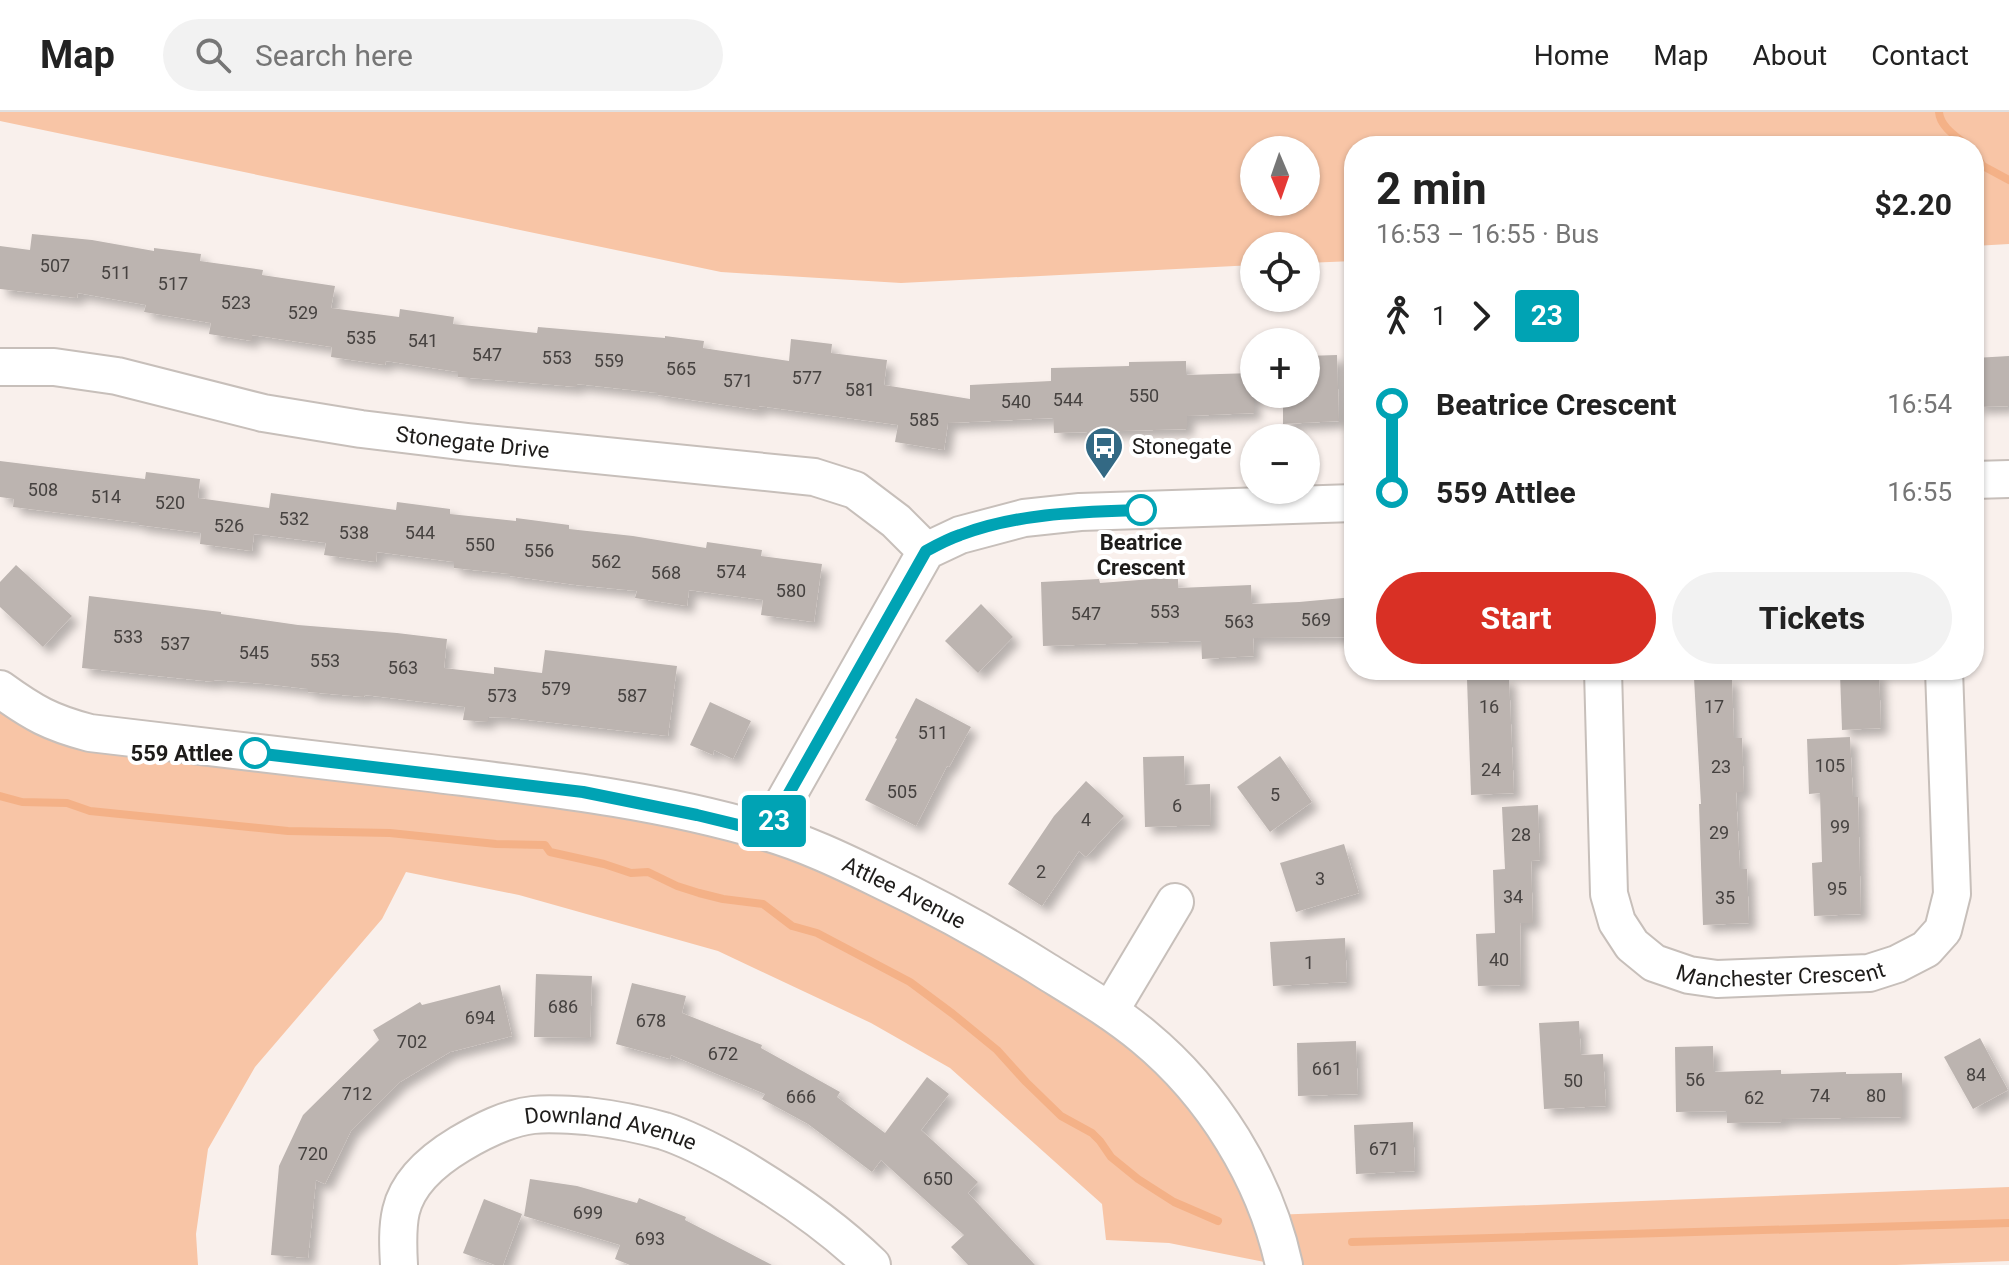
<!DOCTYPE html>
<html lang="en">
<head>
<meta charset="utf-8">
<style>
	:root { --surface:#fff; --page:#f2f2f2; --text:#222; --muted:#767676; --line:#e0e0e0; --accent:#d93025 }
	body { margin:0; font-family:Roboto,sans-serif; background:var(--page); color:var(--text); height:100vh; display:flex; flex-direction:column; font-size:30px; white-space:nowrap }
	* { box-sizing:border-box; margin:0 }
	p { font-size:26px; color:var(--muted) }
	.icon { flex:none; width:44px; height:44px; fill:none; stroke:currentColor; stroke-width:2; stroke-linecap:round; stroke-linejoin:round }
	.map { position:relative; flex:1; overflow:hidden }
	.side { position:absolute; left:1344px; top:24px; width:640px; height:544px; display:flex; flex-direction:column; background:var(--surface); border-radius:32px; box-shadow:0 2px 6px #0004 }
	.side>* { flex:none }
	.badge { padding:0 16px; border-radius:6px; font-size:28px; line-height:52px }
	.needle { width:52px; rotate:178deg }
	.tools { position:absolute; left:1240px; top:24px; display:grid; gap:16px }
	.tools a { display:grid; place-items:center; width:80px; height:80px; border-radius:50%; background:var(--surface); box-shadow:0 2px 6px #0004; font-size:40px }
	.map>.badge { position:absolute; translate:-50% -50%; box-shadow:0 0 0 4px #fff }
	.legs { display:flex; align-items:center; gap:12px; height:88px; padding:0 32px; font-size:26px }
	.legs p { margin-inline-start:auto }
	.summary { display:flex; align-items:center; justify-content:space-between; height:136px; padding:0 32px }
	h1 { font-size:44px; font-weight:700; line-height:60px }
	.cta { display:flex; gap:16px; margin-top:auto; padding:16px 32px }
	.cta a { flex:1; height:92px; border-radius:48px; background:var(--accent); color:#fff; font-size:32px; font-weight:700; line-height:92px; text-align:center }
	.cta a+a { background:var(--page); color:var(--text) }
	ul { padding:0 32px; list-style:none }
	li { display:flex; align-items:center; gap:28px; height:88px; font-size:30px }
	li i { display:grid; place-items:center; width:12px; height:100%; margin:0 10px; background:currentColor }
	li i::after { content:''; width:20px; height:20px; margin:-10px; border:6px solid; border-radius:50%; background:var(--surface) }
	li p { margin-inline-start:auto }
	li:first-child i { background:linear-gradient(#0000 50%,currentColor 0) }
	li:last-child i { background:linear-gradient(currentColor 50%,#0000 0) }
	header { display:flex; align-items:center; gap:48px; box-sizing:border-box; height:112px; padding:0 40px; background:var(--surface); border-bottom:2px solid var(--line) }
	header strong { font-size:38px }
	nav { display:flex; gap:44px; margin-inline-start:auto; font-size:28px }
	.search { width:560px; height:72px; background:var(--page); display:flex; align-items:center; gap:20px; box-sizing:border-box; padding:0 28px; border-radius:44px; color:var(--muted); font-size:30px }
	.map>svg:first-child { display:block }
	.green { fill:#f8c5a6; fill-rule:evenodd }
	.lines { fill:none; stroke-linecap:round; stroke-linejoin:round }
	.stream { stroke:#f4b187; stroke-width:8 }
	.building { fill:#bcb4b0; filter:url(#shadow) }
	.minor-casing { stroke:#c7bfba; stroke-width:40 }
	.minor { stroke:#fff; stroke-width:36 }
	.line-1-casing { stroke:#fff; stroke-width:18 }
	.line-1 { stroke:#00a3b4; stroke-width:12 }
	.stop-1-dot { fill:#fff; stroke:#00a3b4; stroke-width:4 }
	.labels { text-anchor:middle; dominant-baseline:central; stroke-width:8; stroke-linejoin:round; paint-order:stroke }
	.number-label { font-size:18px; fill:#464240 }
	.street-label { font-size:22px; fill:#1e1c1a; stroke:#fff }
	.poi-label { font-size:22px; fill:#1e1c1a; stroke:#fff; text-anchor:start }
	.stop-label { font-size:22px; font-weight:bold; fill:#1e1c1a; stroke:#fff }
</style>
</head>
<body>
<header>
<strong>Map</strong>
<div class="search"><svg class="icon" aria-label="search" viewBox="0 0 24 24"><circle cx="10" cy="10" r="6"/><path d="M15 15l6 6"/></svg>Search here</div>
<nav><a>Home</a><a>Map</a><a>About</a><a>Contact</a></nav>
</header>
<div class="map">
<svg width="2009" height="1153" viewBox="0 0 2009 1153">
	<defs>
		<filter id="shadow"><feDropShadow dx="7" dy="7" stdDeviation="4" flood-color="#0004"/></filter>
	</defs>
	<rect width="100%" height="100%" fill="#f9f0ec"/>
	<g class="green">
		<path d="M0,0H2009V132L1974,134V34H1354V149L1306,151V134H1254V153L901,171L721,160L0,9ZM1306,38V90H1254V38Z"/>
		<path d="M0,574L45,604L766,718L1113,899L1272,1103L2009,1075V1149L1896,1153H1280L1169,1131L1106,1128L1102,1092L950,956L871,911L718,839L519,783L406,760L382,807L255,955L208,1037L196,1122L198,1153H0Z"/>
	</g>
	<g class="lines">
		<g class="stream">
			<path d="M1939,0C1940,15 1957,25 1968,34"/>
			<path d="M1974,41L1983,54L2009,68"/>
			<path d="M0,684L22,690L67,691L90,699L288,719L390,721L496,732L545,733L550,740L604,752L631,761L648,760L677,774L699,781L723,787L763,792L792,814L817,821L910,870L953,902L997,938L1026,970L1061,1004L1092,1021L1100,1029L1111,1045L1138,1067L1174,1090L1218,1109"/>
			<path d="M1352,1130L2009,1111"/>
		</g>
	</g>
	<g class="building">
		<path d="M32,122L92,128L154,139V136L201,142L200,149L263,158L262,163L335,174L331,196L399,205L400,197L454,205L453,212L537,221L538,215L665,226V224L704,229L703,236L789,249L791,227L832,232L831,241L887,248L884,273L970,287V273L1051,269V256L1129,254V250L1186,249V263L1254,261V301L1187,304V317L1054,321L1053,306L948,311L944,338L895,330L898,313L759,294V298L658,283V281L577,272V275L458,265V260L386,249L385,253L331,245L332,235L252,223V229L209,222L211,211L144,200L146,193L78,181L77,186L0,177V134L30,138Z"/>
		<path d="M1337,243L1339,309L1283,312V282H1306V244Z"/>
		<path d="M2009,244V294L1976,295L1975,246Z"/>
		<path d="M0,349L145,367L146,360L200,367L198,386L269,396L271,381L396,398L397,390L450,397V402L516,409V406L569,413V417L633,424L706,436L707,430L762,438L761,444L822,452L814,510L761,503L763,488L689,478L687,494L635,486L637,479L576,473L510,464V462L454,456V450L377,440L376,450L324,443L326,431L254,422L252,439L200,432L201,421L139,413V411L13,395L14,387L0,385Z"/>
		<path d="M16,453L72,504L43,535L0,495V470Z"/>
		<path d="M1178,465V476L1251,473L1252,492L1299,490L1354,485V525L1253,526L1254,544L1202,547L1201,529L1043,534L1041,470L1099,467L1100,471Z"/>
		<path d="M89,484L221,500V502L298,513L397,521L447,527L444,556L494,562V555L542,561L545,538L677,554L668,624L511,606L488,605V610L463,608L465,595L365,583L364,585L308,580V577L265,572L214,568V570L82,556Z"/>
		<path d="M981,492L1013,525L978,561L945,529Z"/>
		<path d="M1879,560L1881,616L1842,618L1840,562Z"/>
		<path d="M1509,565L1514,681L1471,683L1467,567Z"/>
		<path d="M1732,565L1734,626H1742L1744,680H1736L1740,757H1747L1749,811L1703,813L1699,692H1701L1694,566Z"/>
		<path d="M916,586L971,615L949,655L947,654L916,714L865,688L897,627L895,626Z"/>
		<path d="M710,590L751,609L733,647L714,638L713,643L690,633Z"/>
		<path d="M1850,625L1853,685H1858L1861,802L1814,804L1812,751L1822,750L1820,681L1809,682L1807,627Z"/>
		<path d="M1184,644L1185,673L1210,672L1211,713L1145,715L1143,645Z"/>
		<path d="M1280,644L1312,690L1270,720L1237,675Z"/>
		<path d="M1086,669L1124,704L1086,745L1079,739L1042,794L1008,772L1054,704Z"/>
		<path d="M1538,693L1540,748L1531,749L1533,811H1520L1521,873L1478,874L1476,822L1495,821L1493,758L1505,757L1502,695Z"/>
		<path d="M1344,732L1359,781L1296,800L1280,751Z"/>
		<path d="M1345,826L1347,870L1273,874L1270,830Z"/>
		<path d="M536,862L592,864L590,926L534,925Z"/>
		<path d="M632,871L686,884L682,901L762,933L761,936L840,980L837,985L885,1021L927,965L949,982L921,1018L978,1070L968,1081L1035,1153H968L951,1135L964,1123L881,1048L872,1060L808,1012L762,987L765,982L671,943L670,947L616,932Z"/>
		<path d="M500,873L512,924L450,940L400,970L351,1019L325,1072L316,1068L308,1146L271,1143L279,1054L303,1003L379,928L373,918L420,890L422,893Z"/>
		<path d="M1579,909L1581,943L1603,942L1606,994L1544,997L1539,911Z"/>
		<path d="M1980,926L2008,978L1973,997L1944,945Z"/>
		<path d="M1356,929L1358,982L1298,984L1297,931Z"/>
		<path d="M1713,934L1714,960L1781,958V962L1846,960V962L1902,961V1005L1782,1007V1010L1727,1011V999L1676,1000L1675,935Z"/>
		<path d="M1413,1010L1415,1059L1356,1062L1354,1013Z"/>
		<path d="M530,1067L577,1074L637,1091L639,1086L686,1105L685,1108L772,1153H630L615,1147L620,1133L524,1104Z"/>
		<path d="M484,1087L522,1102L503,1153H495L463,1141Z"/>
	</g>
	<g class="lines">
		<defs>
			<g id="minor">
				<path id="s1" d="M0,255H54L117,264L263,301L361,317L468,330L814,365L855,378L896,409L926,439"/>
				<path d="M1974,368L2009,367"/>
				<path id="s2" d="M1603,558L1609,782L1617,810L1632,833L1654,851L1689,863L1717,867L1869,861L1897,852L1926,837L1943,818L1952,782L1944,558"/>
				<path id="s3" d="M0,577C33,601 51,611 90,621C203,634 316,648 430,661C542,675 656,687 766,720C804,731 840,748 875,765C934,793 991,824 1046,859C1080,880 1114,900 1144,925C1213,982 1265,1066 1284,1153"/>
				<path d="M767,720L926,439L960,423L1024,406L1080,400L1354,391"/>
				<path d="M1110,899L1175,790"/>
				<path id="s4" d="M399,1153C398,1135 397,1116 401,1099C408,1069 435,1047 460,1032C482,1019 507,1006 533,1003C551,1001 569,1003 587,1004C613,1007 639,1012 664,1019C689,1027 713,1040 736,1053C785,1082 831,1113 872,1153"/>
			</g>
		</defs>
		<use href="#minor" class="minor-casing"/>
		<use href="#minor" class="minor"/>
	</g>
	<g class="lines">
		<defs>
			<path id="line-1" d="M255,641L583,680L697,703L767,720L926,439C937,433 948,427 960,423C1018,401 1081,400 1141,398"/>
		</defs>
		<use href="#line-1" class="line-1-casing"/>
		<use href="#line-1" class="line-1"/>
	</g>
	<defs>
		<symbol id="bus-pin" viewBox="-11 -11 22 30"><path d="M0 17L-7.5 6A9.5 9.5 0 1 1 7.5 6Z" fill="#336984" stroke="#fff"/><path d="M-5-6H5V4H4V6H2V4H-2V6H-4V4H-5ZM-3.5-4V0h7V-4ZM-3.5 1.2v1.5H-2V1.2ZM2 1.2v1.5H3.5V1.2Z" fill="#fff"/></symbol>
	</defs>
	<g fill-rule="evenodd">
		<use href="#bus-pin" x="1082" y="312" width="44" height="60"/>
	</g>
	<g class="stop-1-dot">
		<circle cx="1141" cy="398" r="14"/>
		<circle cx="255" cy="641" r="14"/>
	</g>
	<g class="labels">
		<g class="number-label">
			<text x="55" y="153">507</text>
			<text x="116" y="160">511</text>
			<text x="173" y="171">517</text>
			<text x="236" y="190">523</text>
			<text x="303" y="200">529</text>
			<text x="361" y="225">535</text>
			<text x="423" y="228">541</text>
			<text x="487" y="242">547</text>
			<text x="557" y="245">553</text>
			<text x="609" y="248">559</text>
			<text x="681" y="256">565</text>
			<text x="807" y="265">577</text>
			<text x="738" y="268">571</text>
			<text x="860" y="277">581</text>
			<text x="1144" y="283">550</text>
			<text x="1068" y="287">544</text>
			<text x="1016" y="289">540</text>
			<text x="924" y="307">585</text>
			<text x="43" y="377">508</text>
			<text x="106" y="384">514</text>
			<text x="170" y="390">520</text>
			<text x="294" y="406">532</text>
			<text x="229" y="413">526</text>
			<text x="354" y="420">538</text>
			<text x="420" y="420">544</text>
			<text x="480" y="432">550</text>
			<text x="539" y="438">556</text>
			<text x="606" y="449">562</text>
			<text x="731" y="459">574</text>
			<text x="666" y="460">568</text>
			<text x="791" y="478">580</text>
			<text x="1165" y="499">553</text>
			<text x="1086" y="501">547</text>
			<text x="1316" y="507">569</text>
			<text x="1239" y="509">563</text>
			<text x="128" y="524">533</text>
			<text x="175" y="531">537</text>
			<text x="254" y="540">545</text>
			<text x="325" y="548">553</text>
			<text x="403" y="555">563</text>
			<text x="556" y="576">579</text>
			<text x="502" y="583">573</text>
			<text x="632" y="583">587</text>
			<text x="1489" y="594">16</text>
			<text x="1714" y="594">17</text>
			<text x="933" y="620">511</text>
			<text x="1830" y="653">105</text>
			<text x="1721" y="654">23</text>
			<text x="1491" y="657">24</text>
			<text x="902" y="679">505</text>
			<text x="1275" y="682">5</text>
			<text x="1177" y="693">6</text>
			<text x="1086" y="707">4</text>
			<text x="1840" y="714">99</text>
			<text x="1719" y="720">29</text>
			<text x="1521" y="722">28</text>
			<text x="1041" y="759">2</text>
			<text x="1320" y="766">3</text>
			<text x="1837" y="776">95</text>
			<text x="1513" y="784">34</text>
			<text x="1725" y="785">35</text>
			<text x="1499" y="847">40</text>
			<text x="1309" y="850">1</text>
			<text x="563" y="894">686</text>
			<text x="480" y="905">694</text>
			<text x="651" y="908">678</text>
			<text x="412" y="929">702</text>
			<text x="723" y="941">672</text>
			<text x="1327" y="956">661</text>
			<text x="1976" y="962">84</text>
			<text x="1695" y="967">56</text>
			<text x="1573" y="968">50</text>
			<text x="357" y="981">712</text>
			<text x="1820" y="983">74</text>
			<text x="1876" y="983">80</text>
			<text x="801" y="984">666</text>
			<text x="1754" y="985">62</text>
			<text x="1384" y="1036">671</text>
			<text x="313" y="1041">720</text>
			<text x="938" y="1066">650</text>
			<text x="588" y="1100">699</text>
			<text x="650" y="1126">693</text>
		</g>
		<g class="street-label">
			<text stroke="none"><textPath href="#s1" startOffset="480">Stonegate Drive</textPath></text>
			<text stroke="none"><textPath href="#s3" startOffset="936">Attlee Avenue</textPath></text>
			<text stroke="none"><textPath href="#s2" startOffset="438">Manchester Crescent</textPath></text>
			<text stroke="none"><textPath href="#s4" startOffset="304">Downland Avenue</textPath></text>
		</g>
		<g class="poi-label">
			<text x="1132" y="334">Stonegate</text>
		</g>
		<g class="stop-label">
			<text x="1141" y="430">Beatrice<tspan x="1141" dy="25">Crescent</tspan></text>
			<text x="233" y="641" text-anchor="end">559 Attlee</text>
		</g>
	</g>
</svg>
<div class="tools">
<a><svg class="needle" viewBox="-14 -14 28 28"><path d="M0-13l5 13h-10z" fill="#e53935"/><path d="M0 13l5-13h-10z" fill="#767676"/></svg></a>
<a><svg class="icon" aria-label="locate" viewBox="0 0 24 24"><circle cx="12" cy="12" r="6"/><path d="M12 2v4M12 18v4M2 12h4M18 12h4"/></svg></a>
<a>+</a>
<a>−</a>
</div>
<b class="badge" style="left:774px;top:709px;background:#00a3b4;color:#fff">23</b>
<section class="side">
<div class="summary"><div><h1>2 min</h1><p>16:53 – 16:55 · Bus</p></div><b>$2.20</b></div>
<div class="legs"><svg class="icon" aria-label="walk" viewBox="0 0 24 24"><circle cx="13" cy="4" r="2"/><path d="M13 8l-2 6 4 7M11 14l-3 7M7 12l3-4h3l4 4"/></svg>1<svg class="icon" aria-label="forward" viewBox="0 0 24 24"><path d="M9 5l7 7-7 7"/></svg><b class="badge" style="background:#00a3b4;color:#fff">23</b></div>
<ul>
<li><i style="color:#00a3b4"></i><b>Beatrice Crescent</b><p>16:54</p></li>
<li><i style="color:#00a3b4"></i><b>559 Attlee</b><p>16:55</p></li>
</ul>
<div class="cta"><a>Start</a><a>Tickets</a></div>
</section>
</div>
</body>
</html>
